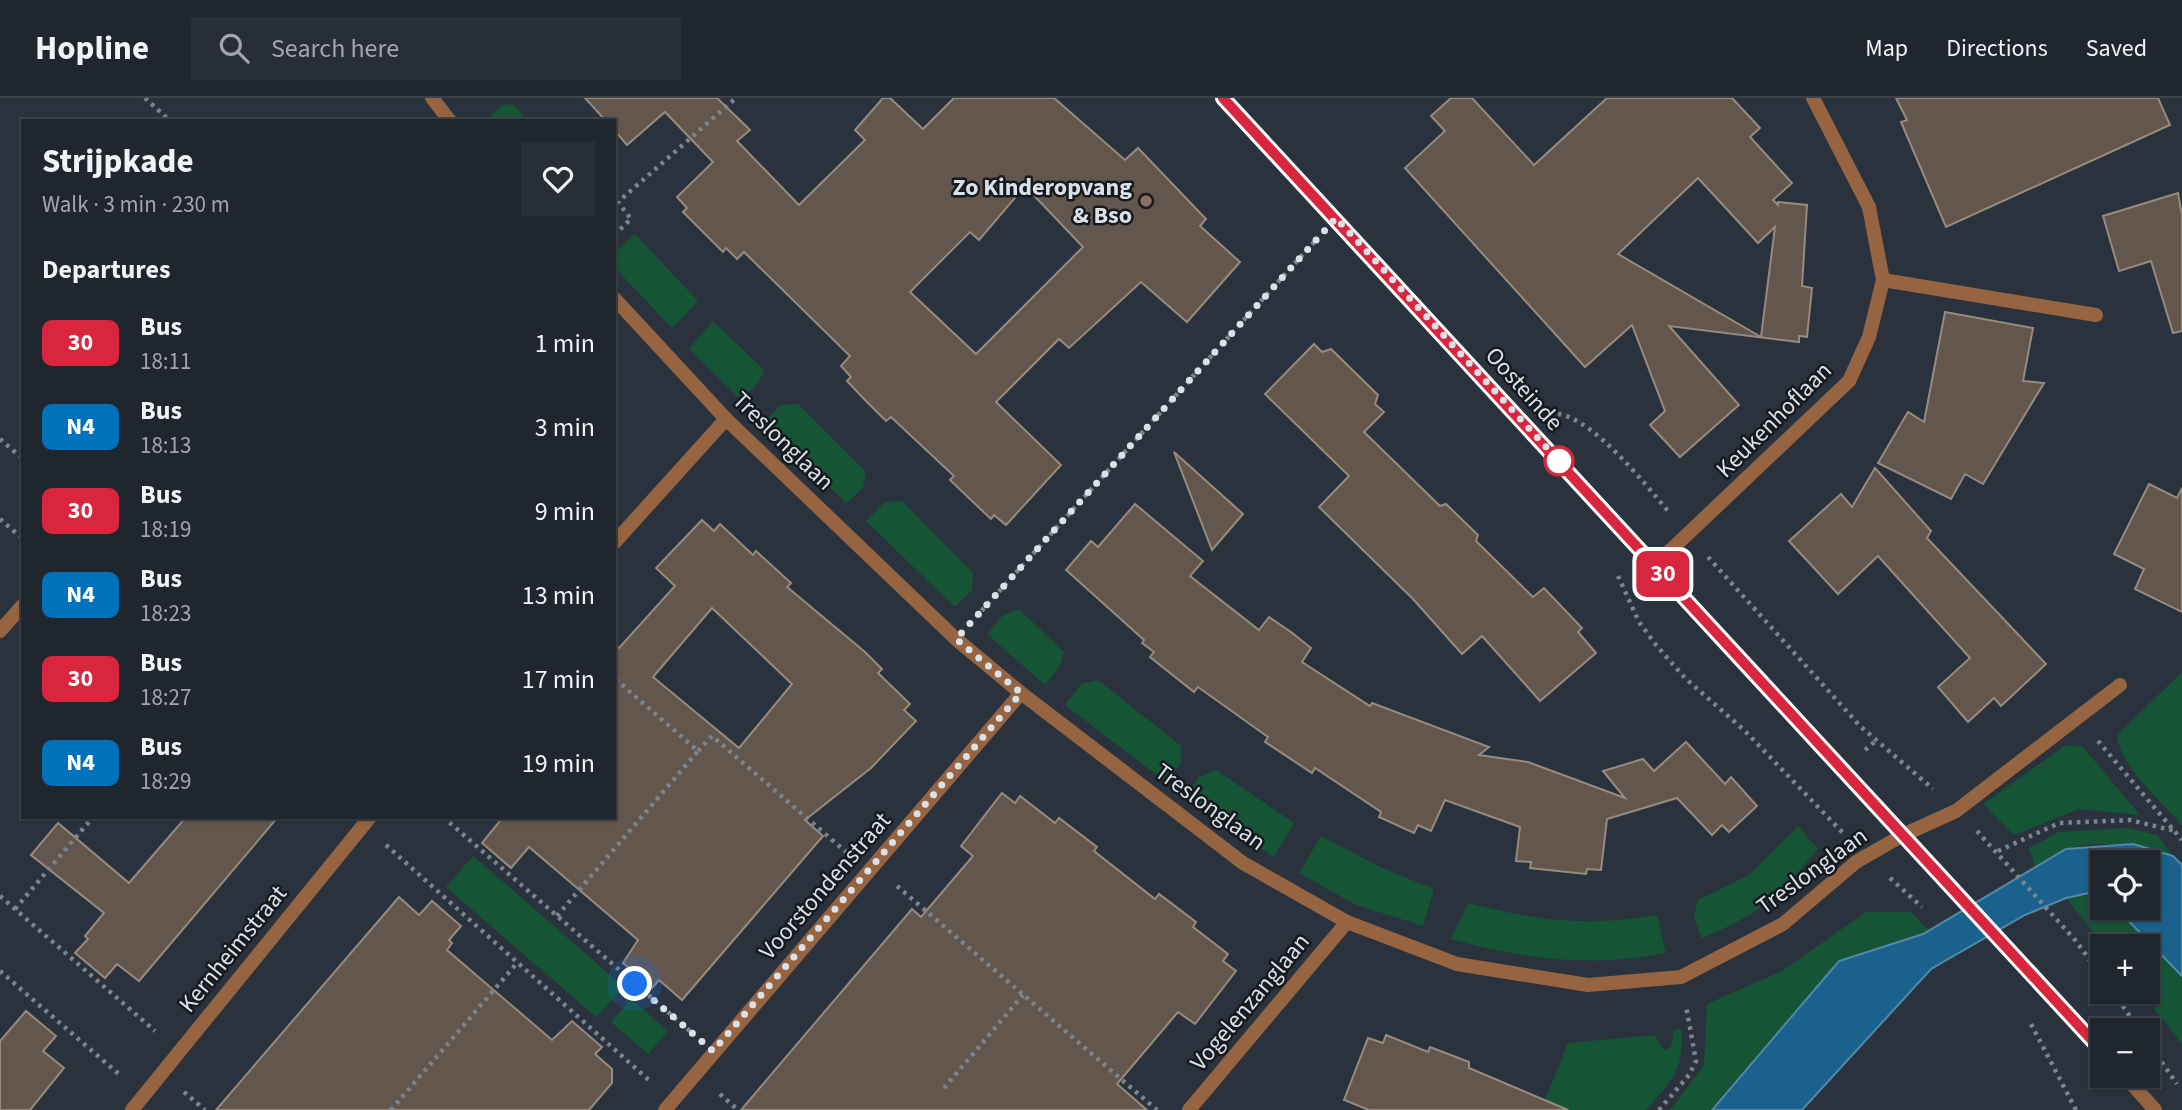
<!DOCTYPE html>
<html lang="en">
<head>
<meta charset="utf-8">
<style>
	:root { --surface:#20262e; --page:#282e36; --text:#f1f3f6; --muted:#a2a5aa; --line:#3d434a }
	body { margin:0; font-family:"Source Sans 3",sans-serif; background:var(--page); color:var(--text); height:100vh; display:flex; flex-direction:column; font-size:26px; white-space:nowrap }
	* { box-sizing:border-box; margin:0 }
	p { font-size:23px; color:var(--muted) }
	.icon { flex:none; width:38px; height:38px; fill:none; stroke:currentColor; stroke-width:2; stroke-linecap:round; stroke-linejoin:round }
	.map { position:relative; flex:1; overflow:hidden }
	.sheet { position:absolute; left:21px; top:21px; width:595px; height:700px; display:flex; flex-direction:column; background:var(--surface); border-radius:0px; box-shadow:0 2px 5px #0004,0 0 0 2px var(--line) }
	.sheet>* { flex:none }
	.badge { padding:0 14px; border-radius:10px; font-size:24px; line-height:46px }
	.controls { position:absolute; left:2090px; top:752px; display:grid; gap:14px }
	.controls a { display:grid; place-items:center; width:70px; height:70px; border-radius:0px; background:var(--surface); box-shadow:0 2px 5px #0004,0 0 0 2px var(--line); font-size:35px }
	.you { position:absolute; width:35px; height:35px; margin:-18px; border:5px solid #fff; border-radius:50%; background:#1a73e8; box-shadow:0 0 0 10px #1a73e833 }
	.map>.badge { position:absolute; translate:-50% -50%; box-shadow:0 0 0 4px #fff }
	h2 { padding:0 21px; font-size:26px; line-height:63px }
	.round { display:grid; place-items:center; flex:none; width:74px; height:74px; border-radius:0px; background:var(--page) }
	.headline { display:flex; align-items:center; justify-content:space-between; height:119px; padding:0 21px }
	h1 { font-size:33px; font-weight:700; line-height:52px }
	ul { padding:0; list-style:none }
	li { display:flex; align-items:center; gap:21px; height:84px; padding:0 21px }
	li div { flex:1 }
	li b { display:block; font-size:26px }
	li em { font-style:normal }
	li .badge { min-width:77px; font-weight:700; text-align:center }
	header { display:flex; align-items:center; gap:42px; box-sizing:border-box; height:98px; padding:0 35px; background:var(--surface); border-bottom:2px solid var(--line) }
	header strong { font-size:33px }
	nav { display:flex; gap:38px; margin-inline-start:auto; font-size:24px }
	.search { width:490px; height:63px; background:var(--page); display:flex; align-items:center; gap:18px; box-sizing:border-box; padding:0 24px; border-radius:0px; color:var(--muted); font-size:26px }
	.map>svg:first-child { display:block }
	.green { fill:#155435 }
	.water { fill:#1a628d; stroke:#5488a8; stroke-width:2 }
	.building { fill:#63574d; stroke:#978a7f; stroke-width:2; fill-rule:evenodd }
	.lines { fill:none; stroke-linecap:round; stroke-linejoin:round }
	.path { stroke:#7c848d; stroke-width:4.5; stroke-dasharray:3.5 5; stroke-linecap:butt }
	.minor { stroke:#966441; stroke-width:14 }
	.tertiary { stroke:#966441; stroke-width:14 }
	.line-casing { stroke:#fff; stroke-width:16 }
	.line { stroke:#d7263d; stroke-width:10 }
	.walk { stroke:#dbe1e8; stroke-width:7; stroke-dasharray:0 12.6 }
	.education-dot { fill:#8d6e63; stroke:#161a1f; stroke-width:2.5 }
	.stop-dot { fill:#fff; stroke:#d7263d; stroke-width:3.5 }
	.labels { text-anchor:middle; dominant-baseline:central; stroke-width:5; stroke-linejoin:round; paint-order:stroke }
	.poi-label { font-size:24px; font-weight:bold; fill:#dbe1e8; stroke:#161a1f; text-anchor:end }
	.street-label { font-size:24px; fill:#dbe1e8; stroke:#161a1f }
</style>
</head>
<body>
<header>
<strong>Hopline</strong>
<div class="search"><svg class="icon" aria-label="search" viewBox="0 0 24 24"><circle cx="10" cy="10" r="6"/><path d="M15 15l6 6"/></svg>Search here</div>
<nav><a>Map</a><a>Directions</a><a>Saved</a></nav>
</header>
<div class="map">
<svg width="2182" height="1012" viewBox="0 0 2182 1012">
	<rect width="100%" height="100%" fill="#2a333d"/>
	<g class="green">
		<path d="M513,6L528,23H486L502,7Z"/>
		<path d="M635,136L698,203L672,230L614,169V155Z"/>
		<path d="M713,223L764,272L759,284L741,302L689,251Z"/>
		<path d="M798,306L866,374L863,390L846,405L764,324L781,307Z"/>
		<path d="M902,403L973,475L972,492L955,509L866,423L885,404Z"/>
		<path d="M1019,511L1064,554L1060,568L1045,587L987,536L1003,517Z"/>
		<path d="M2182,574V727C2162,704 2119,667 2117,637Z"/>
		<path d="M1098,582L1181,648V665L1166,684L1065,607L1081,586Z"/>
		<path d="M2066,647L2083,649L2140,717L2079,711L2014,737L1983,706Z"/>
		<path d="M1216,672L1294,725L1274,759L1186,700L1199,679Z"/>
		<path d="M1798,728L1818,751C1780,797 1758,818 1701,840L1694,817L1698,802L1749,777Z"/>
		<path d="M2128,730L2157,737L2173,758C2142,749 2095,739 2064,753C2054,757 2045,764 2035,769L2029,750L2059,734Z"/>
		<path d="M1321,738L1380,769L1434,791L1423,828L1354,806L1299,775Z"/>
		<path d="M473,758L624,889L596,919L446,789Z"/>
		<path d="M2098,793L2102,797V810H2116L2182,878V946L2141,894H2147V849H2105L2066,800Z"/>
		<path d="M1468,805C1540,823 1583,829 1657,817L1666,855C1593,870 1522,861 1451,841Z"/>
		<path d="M1866,814H1911L1929,833L1839,863L1710,1012H1670L1704,967L1707,906L1782,873Z"/>
		<path d="M631,901L668,933L648,956L611,924Z"/>
		<path d="M1681,931C1685,972 1672,982 1646,1012H1541L1568,945L1654,937L1664,952L1671,949L1674,933Z"/>
	</g>
	<path class="water" d="M2133,746L2173,758L2182,767V878L2116,810H2147V765H2102V797L2098,793L2066,800L2025,817L1931,871L1802,1012H1712L1839,863L1923,836L2066,751Z"/>
	<g class="building">
		<path d="M585,0H717L750,32L737,43L799,107L865,42L855,32L883,0H890L923,31L954,0H1054L1125,62L1138,50L1206,121L1200,128L1240,164L1187,224L1141,184L1069,250L1059,241L996,304L1061,367L1006,427L994,417L991,421L950,382L954,378L891,319L886,323L866,303L847,283L851,279L841,268L850,258L744,154L737,161L726,150L723,154L683,114L687,110L677,99L713,64L665,14L627,47L614,32V23H606ZM1025,88L1083,149L976,256L910,194L970,134L979,142Z"/>
		<path d="M1451,0H1472L1534,67L1607,0H1732L1760,30L1750,39L1792,85L1773,102L1778,107V104L1807,107L1802,188L1812,190L1807,239L1799,238V244L1669,228L1739,307L1680,359L1650,327L1665,313L1632,227L1585,269L1405,70L1445,33L1431,18ZM1698,80L1758,145L1775,129L1761,239L1618,156Z"/>
		<path d="M1896,0H2158L2170,27L1946,129L1901,24L1907,22Z"/>
		<path d="M2178,95L2182,117V233L2173,235L2151,163L2119,173L2103,118Z"/>
		<path d="M1945,214L2033,230L2023,283L2044,285L1983,386L1965,376L1951,401L1878,365L1908,314L1924,324Z"/>
		<path d="M1314,246L1322,254L1331,251L1378,297L1375,306L1384,314L1364,334L1440,408L1446,406L1478,437L1476,443L1533,499L1544,490L1582,530L1578,534L1596,555L1540,603L1482,538L1462,556L1413,501L1319,409L1349,378L1265,296Z"/>
		<path d="M1174,354L1243,416L1212,452Z"/>
		<path d="M1875,370L1931,433L1927,440L2046,566L2001,608L1994,600L1968,624L1938,589L1970,560L1878,458L1838,496L1789,443L1841,396L1852,409Z"/>
		<path d="M2149,386L2177,400L2182,390V514L2135,491L2144,471L2114,456Z"/>
		<path d="M1135,406L1203,463L1190,478L1259,532L1269,519L1291,534L1311,550L1302,564L1370,608L1372,605L1489,649L1479,657L1528,664L1625,700L1603,673L1643,661L1654,673L1686,644L1725,686L1731,679L1757,708L1729,734L1722,727L1712,737L1677,700L1607,721L1601,772L1587,771L1586,776L1530,770L1531,764L1516,763L1520,729L1445,702L1431,733L1418,727L1414,735L1379,719L1381,714L1315,670L1312,675L1265,644L1268,639L1198,589L1194,594L1150,559L1154,554L1142,545L1144,542L1066,472L1091,443L1098,449Z"/>
		<path d="M702,422L714,433L720,426L753,457L756,453L791,485L787,489L865,554L882,571L878,575L910,606L904,612L916,623L871,670L805,722L823,738L682,902L659,882L652,890L623,865L638,842L529,749L511,770L482,745L500,723L495,719H614V546L619,550L675,488L656,470ZM712,510L792,586L739,650L653,579Z"/>
		<path d="M1002,695L1015,705L1020,698L1055,725L1059,720L1097,749L1094,753L1155,801L1159,796L1196,824L1193,829L1228,856L1223,863L1236,873L1195,926L1178,914L1117,986L1147,1012H741L912,811L921,819L973,758L961,748Z"/>
		<path d="M186,719H278L139,883L117,866L105,880L75,855L88,841L85,838L104,815L31,757L58,725L129,785Z"/>
		<path d="M399,799L419,817L432,803L461,828L449,842L452,845L447,852L552,942L572,923L602,949L595,956L612,971V985L589,1012H216Z"/>
		<path d="M26,913L56,938L43,953L64,970L30,1012H0V943Z"/>
		<path d="M1386,937L1428,954L1430,949L1469,964V970L1568,1012H1369L1344,1002L1368,940L1383,945Z"/>
	</g>
	<g class="lines">
		<g class="path">
			<path d="M145,0L168,21L166,23"/>
			<path d="M614,137L631,121L618,104L736,0"/>
			<path d="M1558,316C1594,321 1644,385 1668,413"/>
			<path d="M0,341L23,361"/>
			<path d="M0,421L23,441"/>
			<path d="M1708,459L1860,628L1933,691"/>
			<path d="M1618,478L1639,524L1656,547L1685,580L1745,633L1843,735"/>
			<path d="M976,519L1315,143"/>
			<path d="M2098,643L2182,742"/>
			<path d="M1865,652L1878,641"/>
			<path d="M698,653L712,638L846,754"/>
			<path d="M443,719L691,934"/>
			<path d="M1977,733L2076,843L2102,879"/>
			<path d="M386,747L651,984"/>
			<path d="M1998,753L2059,725L2130,722L2175,733"/>
			<path d="M1890,780L1922,809"/>
			<path d="M897,788L1157,1012"/>
			<path d="M0,798L155,933"/>
			<path d="M15,811L93,719"/>
			<path d="M557,818L698,653L614,580"/>
			<path d="M0,873L121,978"/>
			<path d="M2113,894L2140,933"/>
			<path d="M2031,926L2076,1012"/>
			<path d="M2147,943L2177,986"/>
			<path d="M944,990L1023,897"/>
			<path d="M184,994L205,1012"/>
			<path d="M720,996L738,1012"/>
			<path d="M391,1012L517,865"/>
			<path d="M1659,1012L1689,977L1696,963L1686,908"/>
		</g>
		<g class="minor">
			<path d="M432,0L450,23"/>
			<path d="M1883,182L2096,217"/>
			<path d="M614,200L726,321L956,541L1021,595L1243,765L1347,824L1457,866L1588,887L1681,879L1783,826L1856,764L1903,737L1956,713L2120,587"/>
			<path d="M614,445L726,321"/>
			<path d="M1655,467L1849,283L1869,239L1883,182L1869,109L1813,0"/>
			<path d="M0,533L23,507"/>
			<path d="M132,1012L370,719"/>
			<path d="M665,1012L1021,595"/>
			<path d="M1189,1012L1347,824"/>
		</g>
		<g class="tertiary">
			<path d="M1223,0L2102,953"/>
			<path d="M2125,978L2155,1012"/>
		</g>
	</g>
	<g class="lines">
		<defs>
			<path id="line" d="M1223,0L2102,953"/>
		</defs>
		<use href="#line" class="line-casing"/>
		<use href="#line" class="line"/>
		<path class="walk" d="M635,886L713,953L1021,595L956,541L1336,120L1559,363"/>
	</g>
	<circle class="education-dot" cx="1146" cy="103" r="7"/>
	<circle class="stop-dot" cx="1559" cy="363" r="14"/>
	<g class="labels">
		<g class="poi-label">
			<text x="1132" y="89">Zo Kinderopvang<tspan x="1132" dy="28">&amp; Bso</tspan></text>
		</g>
		<g class="street-label">
			<text transform="translate(1524 291) rotate(48)">Oosteinde</text>
			<text transform="translate(1774 322) rotate(-45)">Keukenhoflaan</text>
			<text transform="translate(783 343) rotate(44)">Treslonglaan</text>
			<text transform="translate(1210 709) rotate(36)">Treslonglaan</text>
			<text transform="translate(1812 773) rotate(-36)">Treslonglaan</text>
			<text transform="translate(825 788) rotate(-49)">Voorstondenstraat</text>
			<text transform="translate(233 851) rotate(-51)">Kernheimstraat</text>
			<text transform="translate(1250 904) rotate(-50)">Vogelenzanglaan</text>
		</g>
	</g>
</svg>
<div class="controls">
<a><svg class="icon" aria-label="locate" viewBox="0 0 24 24"><circle cx="12" cy="12" r="6"/><path d="M12 2v4M12 18v4M2 12h4M18 12h4"/></svg></a>
<a>+</a>
<a>−</a>
</div>
<div class="you" style="left:635px;top:886px"></div>
<b class="badge" style="left:1663px;top:476px;background:#d7263d;color:#fff">30</b>
<section class="sheet">
<div class="headline"><div><h1>Strijpkade</h1><p>Walk · 3 min · 230 m</p></div><a class="round"><svg class="icon" aria-label="heart" viewBox="0 0 24 24"><path d="M12 20l-8-8c-3-5 5-10 8-4 3-6 11-1 8 4z"/></svg></a></div>
<h2>Departures</h2>
<ul>
<li><span class="badge" style="background:#d7263d;color:#fff">30</span><div><b>Bus</b><p>18:11</p></div><em>1 min</em></li>
<li><span class="badge" style="background:#0072bc;color:#fff">N4</span><div><b>Bus</b><p>18:13</p></div><em>3 min</em></li>
<li><span class="badge" style="background:#d7263d;color:#fff">30</span><div><b>Bus</b><p>18:19</p></div><em>9 min</em></li>
<li><span class="badge" style="background:#0072bc;color:#fff">N4</span><div><b>Bus</b><p>18:23</p></div><em>13 min</em></li>
<li><span class="badge" style="background:#d7263d;color:#fff">30</span><div><b>Bus</b><p>18:27</p></div><em>17 min</em></li>
<li><span class="badge" style="background:#0072bc;color:#fff">N4</span><div><b>Bus</b><p>18:29</p></div><em>19 min</em></li>
</ul>
</section>
</div>
</body>
</html>
